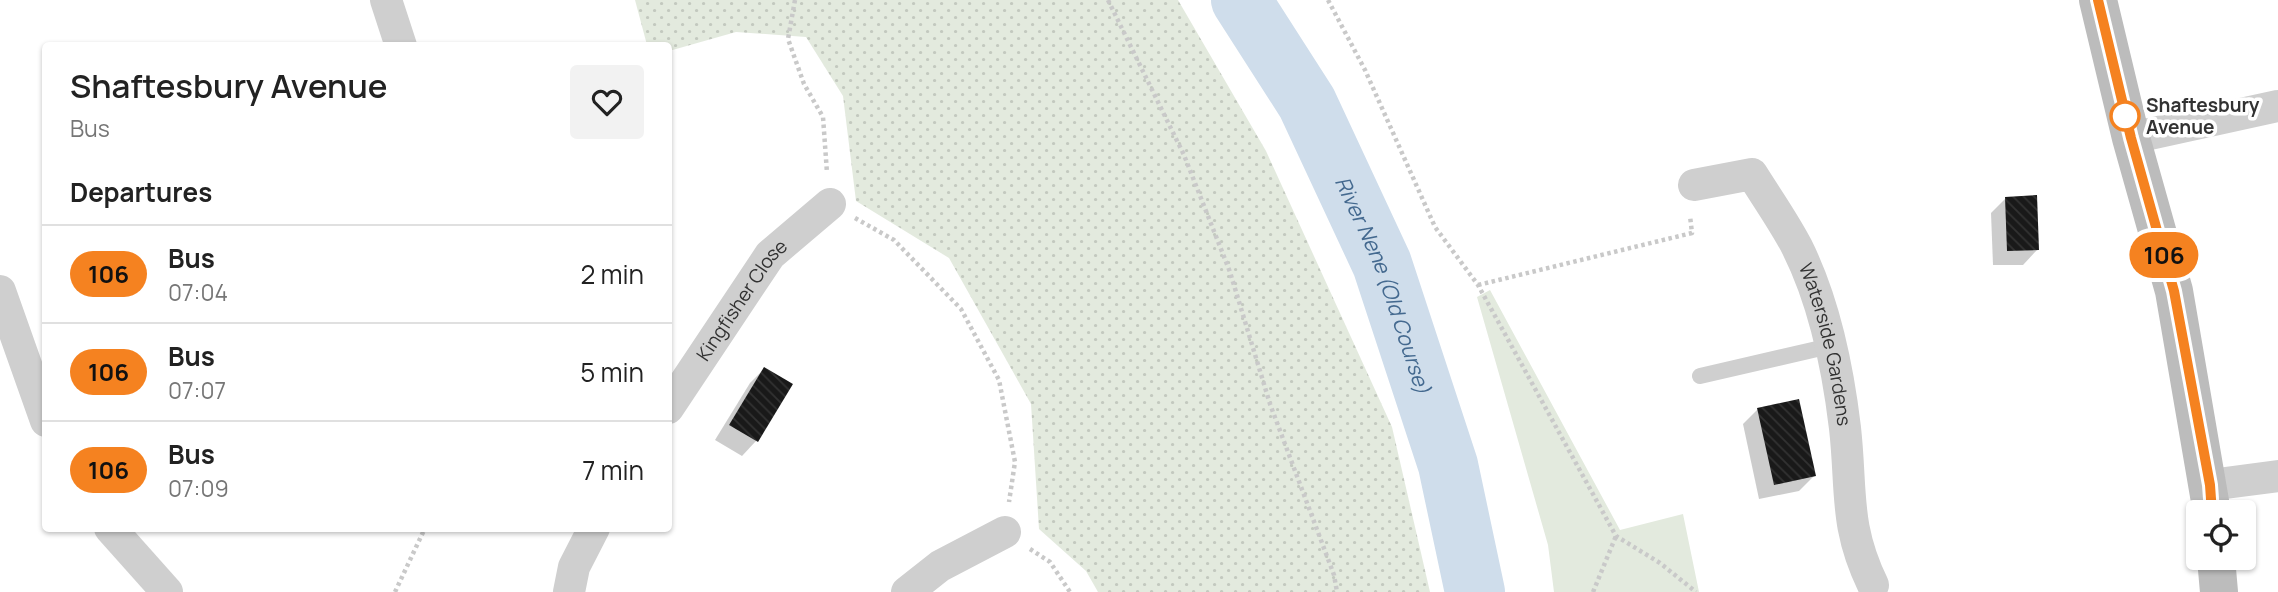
<!DOCTYPE html>
<html lang="en">
<head>
<meta charset="utf-8">
<style>
	:root { --surface:#fff; --page:#f2f2f2; --text:#222; --muted:#767676; --line:#e0e0e0 }
	body { margin:0; font-family:Manrope,sans-serif; background:var(--page); color:var(--text); height:100vh; display:flex; flex-direction:column; font-size:26px; white-space:nowrap }
	* { box-sizing:border-box; margin:0 }
	p { font-size:23px; color:var(--muted) }
	.icon { flex:none; width:38px; height:38px; fill:none; stroke:currentColor; stroke-width:2; stroke-linecap:round; stroke-linejoin:round }
	.map { position:relative; flex:1; overflow:hidden }
	.details { position:absolute; left:42px; top:42px; width:630px; height:490px; display:flex; flex-direction:column; background:var(--surface); border-radius:7px; box-shadow:0 2px 5px #0004 }
	.details>* { flex:none }
	.badge { padding:0 14px; border-radius:23px; font-size:24px; line-height:46px }
	.tools { position:absolute; left:2186px; top:500px; display:grid; gap:14px }
	.tools a { display:grid; place-items:center; width:70px; height:70px; border-radius:7px; background:var(--surface); box-shadow:0 2px 5px #0004; font-size:35px }
	.map>.badge { position:absolute; translate:-50% -50%; box-shadow:0 0 0 4px #fff }
	h2 { padding:0 28px; font-size:26px; line-height:63px }
	.round { display:grid; place-items:center; flex:none; width:74px; height:74px; border-radius:7px; background:var(--page) }
	.headline { display:flex; align-items:center; justify-content:space-between; height:119px; padding:0 28px }
	h1 { font-size:33px; font-weight:600; line-height:52px }
	ul { padding:0; list-style:none }
	li { display:flex; align-items:center; gap:21px; height:98px; padding:0 28px; border-top:2px solid var(--line) }
	li div { flex:1 }
	li b { display:block; font-size:26px }
	li em { font-style:normal }
	li .badge { min-width:77px; font-weight:700; text-align:center }
	.map>svg:first-child { display:block }
	.grass { fill:#e3eade }
	.park { fill:url(#park-dots) }
	.shadow { fill:#0003 }
	.lines { fill:none; stroke-linecap:round; stroke-linejoin:round }
	.river { stroke:#cfddeb; stroke-width:60 }
	.building { fill:url(#building-back-hatch) }
	.path { stroke:#c9c9c9; stroke-width:4.5; stroke-dasharray:3.5 3.5; stroke-linecap:butt }
	.lane { stroke:#cfcfcf; stroke-width:16 }
	.street { stroke:#cfcfcf; stroke-width:32 }
	.secondary { stroke:#bcbcbc; stroke-width:38 }
	.line-casing { stroke:#fff; stroke-width:16 }
	.line { stroke:#f58220; stroke-width:10 }
	.stop-dot { fill:#fff; stroke:#f58220; stroke-width:3.5 }
	.labels { text-anchor:middle; dominant-baseline:central; stroke-width:7; stroke-linejoin:round; paint-order:stroke }
	.stop-label { font-size:19px; font-weight:bold; fill:#323232; stroke:#fff; text-anchor:start }
	.street-label { font-size:19px; fill:#323232; stroke:#fff }
	.water-label { font-size:21px; font-style:italic; fill:#44698f; stroke:#fff }
</style>
</head>
<body>
<div class="map">
<svg width="2278" height="592" viewBox="0 0 2278 592">
	<defs>
		<pattern id="park-dots" width="8" height="8" patternUnits="userSpaceOnUse" patternTransform="scale(1.75)"><rect width="8" height="8" fill="#e3eade"/><path d="M2 2h.1M6 6h.1" fill="none" stroke="#c3c9bf" stroke-width="1.8" stroke-linecap="round"/></pattern>
		<pattern id="building-back-hatch" width="6" height="6" patternUnits="userSpaceOnUse" patternTransform="scale(1.75)"><rect width="6" height="6" fill="#191919"/><path d="M-1 5l2 2M0 0l6 6M5-1l2 2" fill="none" stroke="#323232"/></pattern>
	</defs>
	<rect width="100%" height="100%" fill="#fff"/>
	<path class="grass" d="M1490,290L1620,530L1683,514L1699,592H1554L1548,545L1477,297Z"/>
	<path class="park" d="M635,0H1178L1266,151L1392,427L1430,592H1098L1086,571L1039,529L1031,404L949,258L856,201L843,96L806,37L736,32L669,51L668,46L647,45Z"/>
	<g class="shadow">
		<path d="M2006,198L2037,250L2023,265H1993L1991,213Z"/>
		<path d="M764,369L791,385L756,441L742,456L715,440L750,383Z"/>
		<path d="M1758,409L1814,476L1799,491L1759,499L1743,424Z"/>
	</g>
	<g class="lines">
		<path class="river" id="s1" d="M1241,0L1307,103L1382,264L1448,465L1475,592"/>
	</g>
	<g class="building">
		<path d="M2037,195L2039,250L2007,251L2005,197Z"/>
		<path d="M764,367L793,384L758,442L729,425Z"/>
		<path d="M1799,399L1816,476L1774,485L1757,408Z"/>
	</g>
	<g class="lines">
		<g class="path">
			<path d="M795,0L788,39L804,84L823,117L827,173"/>
			<path d="M1108,0L1184,155L1230,272L1270,404L1334,575L1337,592"/>
			<path d="M1328,0L1365,70L1435,227L1478,285L1616,536L1660,563L1696,592"/>
			<path d="M855,218L894,240L961,309L999,380L1015,462L1009,502"/>
			<path d="M1478,285L1692,233L1690,216"/>
			<path d="M1030,549L1050,562L1070,592"/>
			<path d="M395,592L425,528"/>
			<path d="M1593,592L1616,536"/>
		</g>
		<path class="lane" d="M1700,376L1830,346"/>
		<g class="street">
			<path d="M386,0L401,46"/>
			<path d="M2131,138L2278,106"/>
			<path id="s2" d="M1694,185L1752,174C1767,198 1784,222 1797,247C1824,301 1838,369 1845,428C1852,491 1844,525 1873,585"/>
			<path d="M0,291L46,421"/>
			<path id="s3" d="M668,408L770,255L830,204"/>
			<path d="M2210,485L2278,476"/>
			<path d="M110,528L167,592"/>
			<path d="M569,592L574,567L594,528"/>
			<path d="M907,592L940,566L1005,532"/>
		</g>
		<g class="secondary">
			<path d="M2098,0L2131,138L2174,291L2212,513"/>
			<path d="M2216,558L2219,592"/>
		</g>
	</g>
	<g class="lines">
		<defs>
			<path id="line" d="M2098,0L2131,138L2174,291L2210,485L2212,513"/>
		</defs>
		<use href="#line" class="line-casing"/>
		<use href="#line" class="line"/>
	</g>
	<circle class="stop-dot" cx="2125" cy="116" r="14"/>
	<g class="labels">
		<g class="stop-label">
			<text x="2146" y="105">Shaftesbury<tspan x="2146" dy="22">Avenue</tspan></text>
		</g>
		<g class="street-label">
			<text stroke="none"><textPath href="#s3" startOffset="131">Kingfisher Close</textPath></text>
			<text stroke="none"><textPath href="#s2" startOffset="247">Waterside Gardens</textPath></text>
		</g>
		<g class="water-label">
			<text stroke="none"><textPath href="#s1" startOffset="320">River Nene (Old Course)</textPath></text>
		</g>
	</g>
</svg>
<div class="tools">
<a><svg class="icon" aria-label="locate" viewBox="0 0 24 24"><circle cx="12" cy="12" r="6"/><path d="M12 2v4M12 18v4M2 12h4M18 12h4"/></svg></a>
</div>
<b class="badge" style="left:2164px;top:255px;background:#f58220;color:#111">106</b>
<section class="details">
<div class="headline"><div><h1>Shaftesbury Avenue</h1><p>Bus</p></div><a class="round"><svg class="icon" aria-label="heart" viewBox="0 0 24 24"><path d="M12 20l-8-8c-3-5 5-10 8-4 3-6 11-1 8 4z"/></svg></a></div>
<h2>Departures</h2>
<ul>
<li><span class="badge" style="background:#f58220;color:#111">106</span><div><b>Bus</b><p>07:04</p></div><em>2 min</em></li>
<li><span class="badge" style="background:#f58220;color:#111">106</span><div><b>Bus</b><p>07:07</p></div><em>5 min</em></li>
<li><span class="badge" style="background:#f58220;color:#111">106</span><div><b>Bus</b><p>07:09</p></div><em>7 min</em></li>
</ul>
</section>
</div>
</body>
</html>
